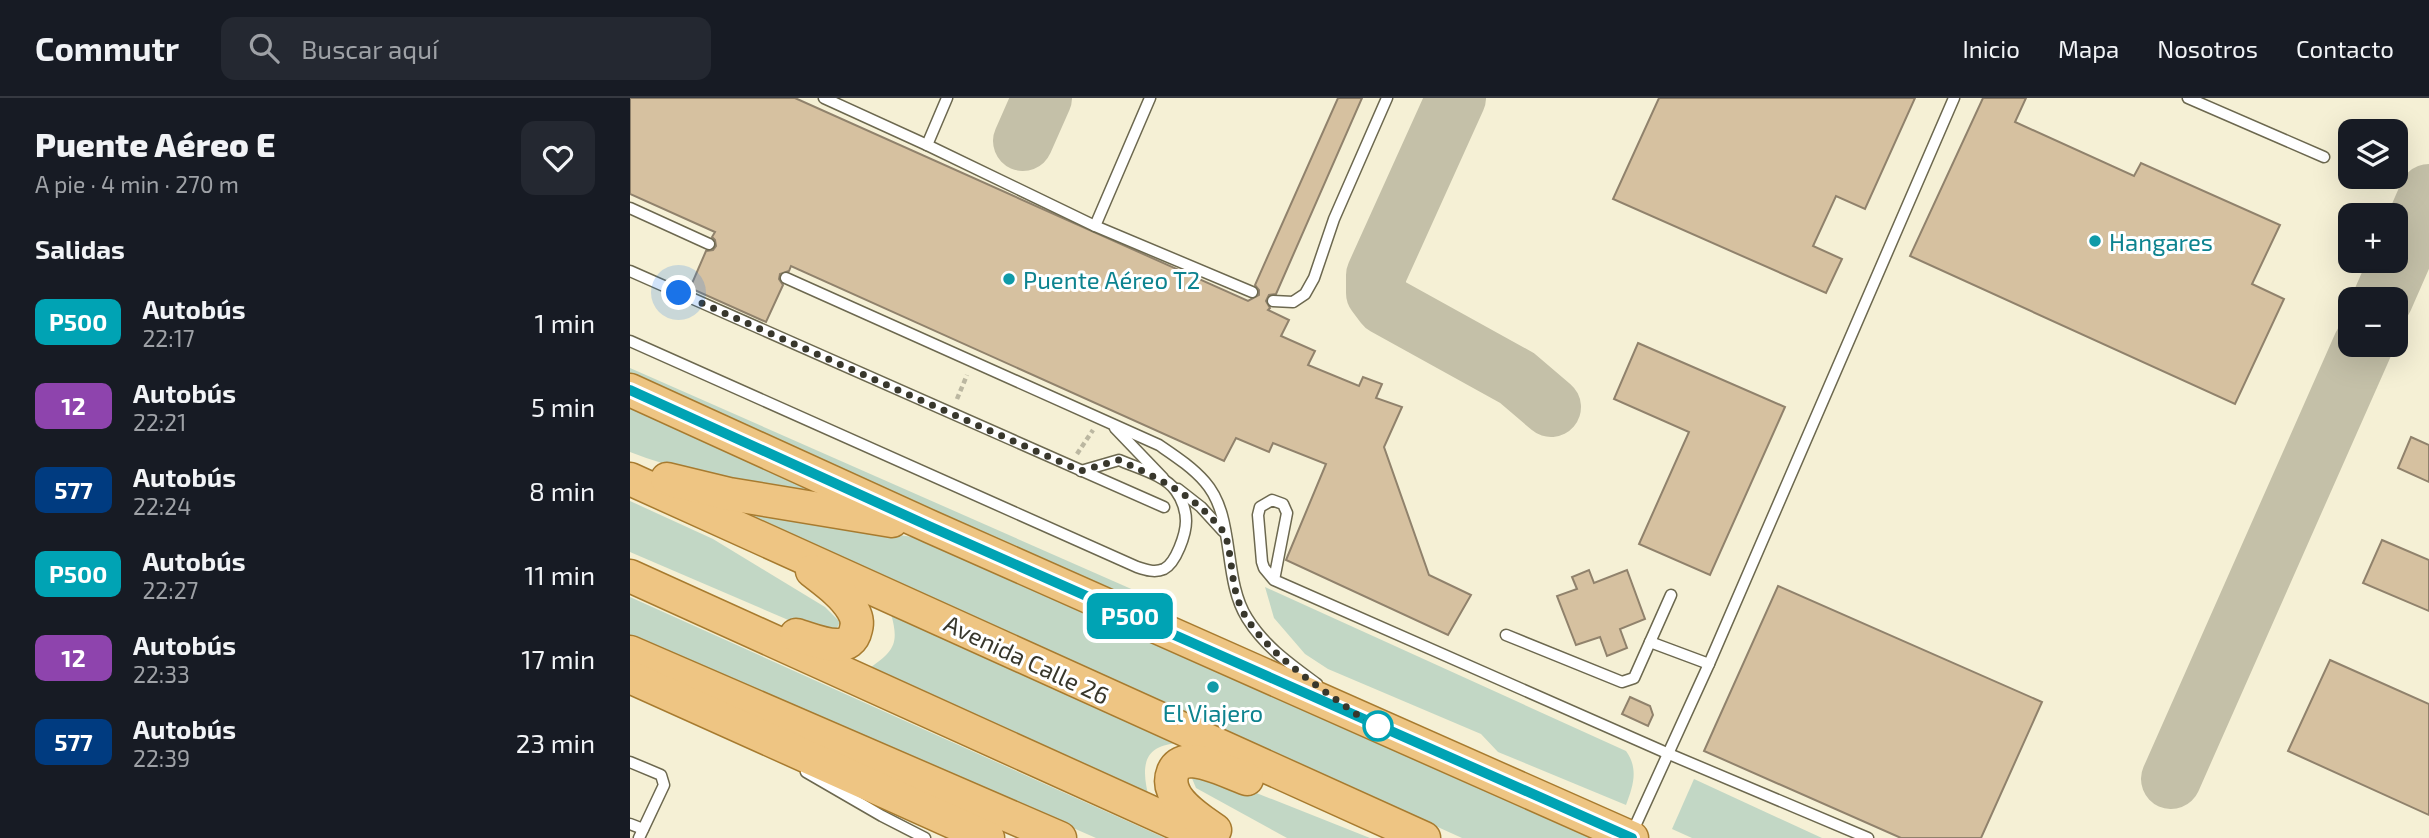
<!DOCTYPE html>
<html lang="es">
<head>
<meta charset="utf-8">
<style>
	:root { --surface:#171b24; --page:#242831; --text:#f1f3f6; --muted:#9ea1a6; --line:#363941 }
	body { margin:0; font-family:"Exo 2",sans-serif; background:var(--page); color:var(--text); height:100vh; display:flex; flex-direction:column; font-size:26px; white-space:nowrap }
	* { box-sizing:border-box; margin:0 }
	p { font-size:23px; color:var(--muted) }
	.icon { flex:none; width:38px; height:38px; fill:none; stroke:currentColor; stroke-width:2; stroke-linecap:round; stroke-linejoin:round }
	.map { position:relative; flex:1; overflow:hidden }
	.side { display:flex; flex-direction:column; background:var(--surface); width:630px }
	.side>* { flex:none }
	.badge { padding:0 14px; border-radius:10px; font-size:24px; line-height:46px }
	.buttons { position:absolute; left:1708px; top:21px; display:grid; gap:14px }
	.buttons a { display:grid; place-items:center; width:70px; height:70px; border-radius:14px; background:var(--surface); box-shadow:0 7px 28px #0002; font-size:35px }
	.you { position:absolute; width:35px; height:35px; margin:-18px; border:5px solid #fff; border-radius:50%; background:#1a73e8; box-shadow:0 0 0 10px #1a73e833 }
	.map>.badge { position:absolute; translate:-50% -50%; box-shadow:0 0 0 4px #fff }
	h2 { padding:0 35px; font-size:26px; line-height:63px }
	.round { display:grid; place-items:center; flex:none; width:74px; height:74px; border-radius:14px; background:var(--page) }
	.head { display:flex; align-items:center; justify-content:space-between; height:119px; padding:0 35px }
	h1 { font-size:33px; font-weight:800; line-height:52px }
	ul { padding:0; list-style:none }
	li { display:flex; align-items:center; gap:21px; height:84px; padding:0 35px }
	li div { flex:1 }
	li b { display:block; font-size:26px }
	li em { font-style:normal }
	li .badge { min-width:77px; font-weight:700; text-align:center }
	header { display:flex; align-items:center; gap:42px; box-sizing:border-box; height:98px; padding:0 35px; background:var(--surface); border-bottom:2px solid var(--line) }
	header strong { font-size:33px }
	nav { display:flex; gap:38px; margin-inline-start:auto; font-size:24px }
	.search { width:490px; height:63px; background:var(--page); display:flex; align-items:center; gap:18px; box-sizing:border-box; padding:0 24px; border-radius:14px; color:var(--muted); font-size:26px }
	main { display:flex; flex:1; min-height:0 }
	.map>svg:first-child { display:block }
	.green { fill:#c2d7c5 }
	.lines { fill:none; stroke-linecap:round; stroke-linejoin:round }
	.taxiway { stroke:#c4c0a8; stroke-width:60 }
	.building { fill:#d6c1a0; stroke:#90826c; stroke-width:2 }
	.service-casing { stroke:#6c684f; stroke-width:13 }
	.primary-casing { stroke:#a77b2f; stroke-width:35 }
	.path { stroke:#bbb7a1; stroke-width:4.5; stroke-dasharray:5 3.5; stroke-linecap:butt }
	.service { stroke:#fff; stroke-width:10 }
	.primary { stroke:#eec583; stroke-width:32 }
	.line-casing { stroke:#fff; stroke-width:16 }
	.line { stroke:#00a3b4; stroke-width:10 }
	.walk { stroke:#38372c; stroke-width:7; stroke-dasharray:0 12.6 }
	.culture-dot { fill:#0f9aa8; stroke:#fff; stroke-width:2.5 }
	.stop-dot { fill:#fff; stroke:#00a3b4; stroke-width:3.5 }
	.labels { text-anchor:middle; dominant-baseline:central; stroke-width:6; stroke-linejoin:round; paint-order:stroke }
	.culture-label { font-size:24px; fill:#0d838f; stroke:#fff; text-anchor:start }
	.street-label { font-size:24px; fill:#38372c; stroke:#fff }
</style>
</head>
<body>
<header>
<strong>Commutr</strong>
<div class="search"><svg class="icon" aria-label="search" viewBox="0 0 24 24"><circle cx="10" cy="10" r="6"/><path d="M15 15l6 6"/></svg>Buscar aquí</div>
<nav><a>Inicio</a><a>Mapa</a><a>Nosotros</a><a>Contacto</a></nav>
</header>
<main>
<section class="side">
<div class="head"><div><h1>Puente Aéreo E</h1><p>A pie · 4 min · 270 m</p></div><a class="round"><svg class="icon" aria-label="heart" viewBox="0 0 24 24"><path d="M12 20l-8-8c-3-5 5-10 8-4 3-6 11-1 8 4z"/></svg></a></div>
<h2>Salidas</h2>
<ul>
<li><span class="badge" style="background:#00a3b4;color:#fff">P500</span><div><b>Autobús</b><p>22:17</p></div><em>1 min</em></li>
<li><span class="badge" style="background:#8e44ad;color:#fff">12</span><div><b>Autobús</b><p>22:21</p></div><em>5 min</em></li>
<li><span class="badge" style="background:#003b80;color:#fff">577</span><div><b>Autobús</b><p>22:24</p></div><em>8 min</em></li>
<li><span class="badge" style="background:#00a3b4;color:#fff">P500</span><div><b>Autobús</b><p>22:27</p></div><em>11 min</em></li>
<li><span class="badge" style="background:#8e44ad;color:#fff">12</span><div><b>Autobús</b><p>22:33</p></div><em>17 min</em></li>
<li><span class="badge" style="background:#003b80;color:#fff">577</span><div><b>Autobús</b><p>22:39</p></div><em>23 min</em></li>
</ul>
</section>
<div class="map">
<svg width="1799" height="740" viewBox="0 0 1799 740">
	<rect width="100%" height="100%" fill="#f5f0d5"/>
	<g class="green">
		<path d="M0,270L540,508L536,520L0,280Z"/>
		<path d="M0,308L204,400C135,388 65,379 0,354Z"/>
		<path d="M0,403L83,441L195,509L210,524L204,536L177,530L0,454Z"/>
		<path d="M101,409L294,441L971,740H832Z"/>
		<path d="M635,489L996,653C1009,671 1003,688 996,707L868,654L851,636L698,571L675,556L644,520Z"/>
		<path d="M0,499L535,740H466L302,668L0,541Z"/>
		<path d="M261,516L549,644C542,646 532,647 526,651C510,661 515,684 519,700L237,572C263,554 270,547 261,516Z"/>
		<path d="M571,673L740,740H657L566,690L561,678Z"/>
		<path d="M1064,681L1192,740H1062L1042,731Z"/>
	</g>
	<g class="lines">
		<g class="taxiway">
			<path d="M826,0L746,177V195L755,207L887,280L921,309"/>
			<path d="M393,43L412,0"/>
			<path d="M1753,201L1799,96"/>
			<path d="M1541,681L1733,247"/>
		</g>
	</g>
	<g class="building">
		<path d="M0,0H165L618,203L629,197V192L625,187L708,0H732L646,196L639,197L636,203L640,210L638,212L659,222L651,238L685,253L678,267L729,288L733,279L752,286L746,300L772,309L754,349L799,477L841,497L818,537L656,462L696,366L643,345L639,354L606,340L594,363L161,168L159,173L150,176L149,181L153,187L136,224L60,190L76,153L83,152L86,148L85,142L82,139L85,134L0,96Z"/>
		<path d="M1029,0H1285L1235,111L1206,98L1183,148L1212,161L1196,195L983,101Z"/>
		<path d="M1353,0H1396L1385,24L1504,78L1511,65L1650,127L1622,186L1654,201L1605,306L1280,158Z"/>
		<path d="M1008,245L1155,309L1080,477L1009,446L1059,334L984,301Z"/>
		<path d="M1781,339L1799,347V384L1768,370Z"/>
		<path d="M1752,442L1799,462V513L1733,485Z"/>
		<path d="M959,472L964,485L997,472L1015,521L990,531L997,550L977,558L970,539L946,547L927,498L947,491L942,479Z"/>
		<path d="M1148,488L1412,604L1351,740H1271L1074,653Z"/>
		<path d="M1700,562L1799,606V717L1658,653Z"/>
		<path d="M1000,599L1020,608L1023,617L1018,628L992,616Z"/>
	</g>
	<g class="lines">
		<defs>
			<g id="service">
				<path d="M194,0L297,47L465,128L622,194"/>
				<path d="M1558,0L1694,59"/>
				<path d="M297,47L317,0"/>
				<path d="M0,110L79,146"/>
				<path d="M465,128L520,0"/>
				<path d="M0,173L534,409"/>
				<path d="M156,180L529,347C545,358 562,369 575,384C606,419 592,480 617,520C635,549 660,566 687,586"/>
				<path d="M643,203L663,204L675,196L684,180L704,121L757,0"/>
				<path d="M0,243L507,469C516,472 525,475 534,471C546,465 556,436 556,423C556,413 552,401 546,393C535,377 507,370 489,362L451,373"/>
				<path d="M485,330L533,380"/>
				<path d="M548,391L571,409L593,433"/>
				<path d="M644,482L657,415L653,406L642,402L630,409L628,417L632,464L634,470L644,482L1039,656L1238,740"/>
				<path d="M876,537L992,584L1004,580L1041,497"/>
				<path d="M1020,544L1079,566"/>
				<path d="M0,664L31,677L34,687L9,740"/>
				<path d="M176,674L252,718L295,740"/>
				<path d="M0,726L13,731"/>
				<path d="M1001,737L1079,566L1324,0"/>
			</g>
			<g id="primary">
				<path d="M0,292L301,429L1002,740"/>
				<path d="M0,381L794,740"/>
				<path d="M37,381L99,396L262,423"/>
				<path d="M0,478L578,740"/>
				<path d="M166,537C185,542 220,560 226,531C228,524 226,517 222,511C213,496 196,484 182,473"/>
				<path d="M0,554L430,740"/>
				<path d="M0,579L358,740"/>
				<path d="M585,732C568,720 533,699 543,674C546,667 551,664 560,663C578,663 600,675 617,681"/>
			</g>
		</defs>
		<use href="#service" class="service-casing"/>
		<use href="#primary" class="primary-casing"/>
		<g class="path">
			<path d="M327,301L337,277"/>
			<path d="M447,356L463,332"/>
		</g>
		<use href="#service" class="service"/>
		<use href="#primary" class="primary"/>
	</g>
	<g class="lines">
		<defs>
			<path id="line" d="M0,292L301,429L1002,740"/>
		</defs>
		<use href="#line" class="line-casing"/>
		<use href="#line" class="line"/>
		<path class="walk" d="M49,195L451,373L489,362C526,379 560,395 587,426C590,430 595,434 596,439C604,468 600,494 617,521C645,563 695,592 734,622L753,630L748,628"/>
	</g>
	<g class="culture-dot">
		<circle cx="1465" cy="143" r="7"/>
		<circle cx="379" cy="181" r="7"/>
		<circle cx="583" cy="589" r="7"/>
	</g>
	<circle class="stop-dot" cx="748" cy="628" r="14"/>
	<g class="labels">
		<g class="culture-label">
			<text x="1479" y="143">Hangares</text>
			<text x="393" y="181">Puente Aéreo T2</text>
			<text x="583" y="614" text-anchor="middle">El Viajero</text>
		</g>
		<g class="street-label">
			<text transform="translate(397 561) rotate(25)">Avenida Calle 26</text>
		</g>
	</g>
</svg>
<div class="buttons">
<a><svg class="icon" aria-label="layers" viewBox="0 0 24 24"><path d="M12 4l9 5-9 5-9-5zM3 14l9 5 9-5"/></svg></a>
<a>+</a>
<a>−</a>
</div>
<div class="you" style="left:49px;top:195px"></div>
<b class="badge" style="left:500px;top:518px;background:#00a3b4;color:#fff">P500</b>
</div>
</main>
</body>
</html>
